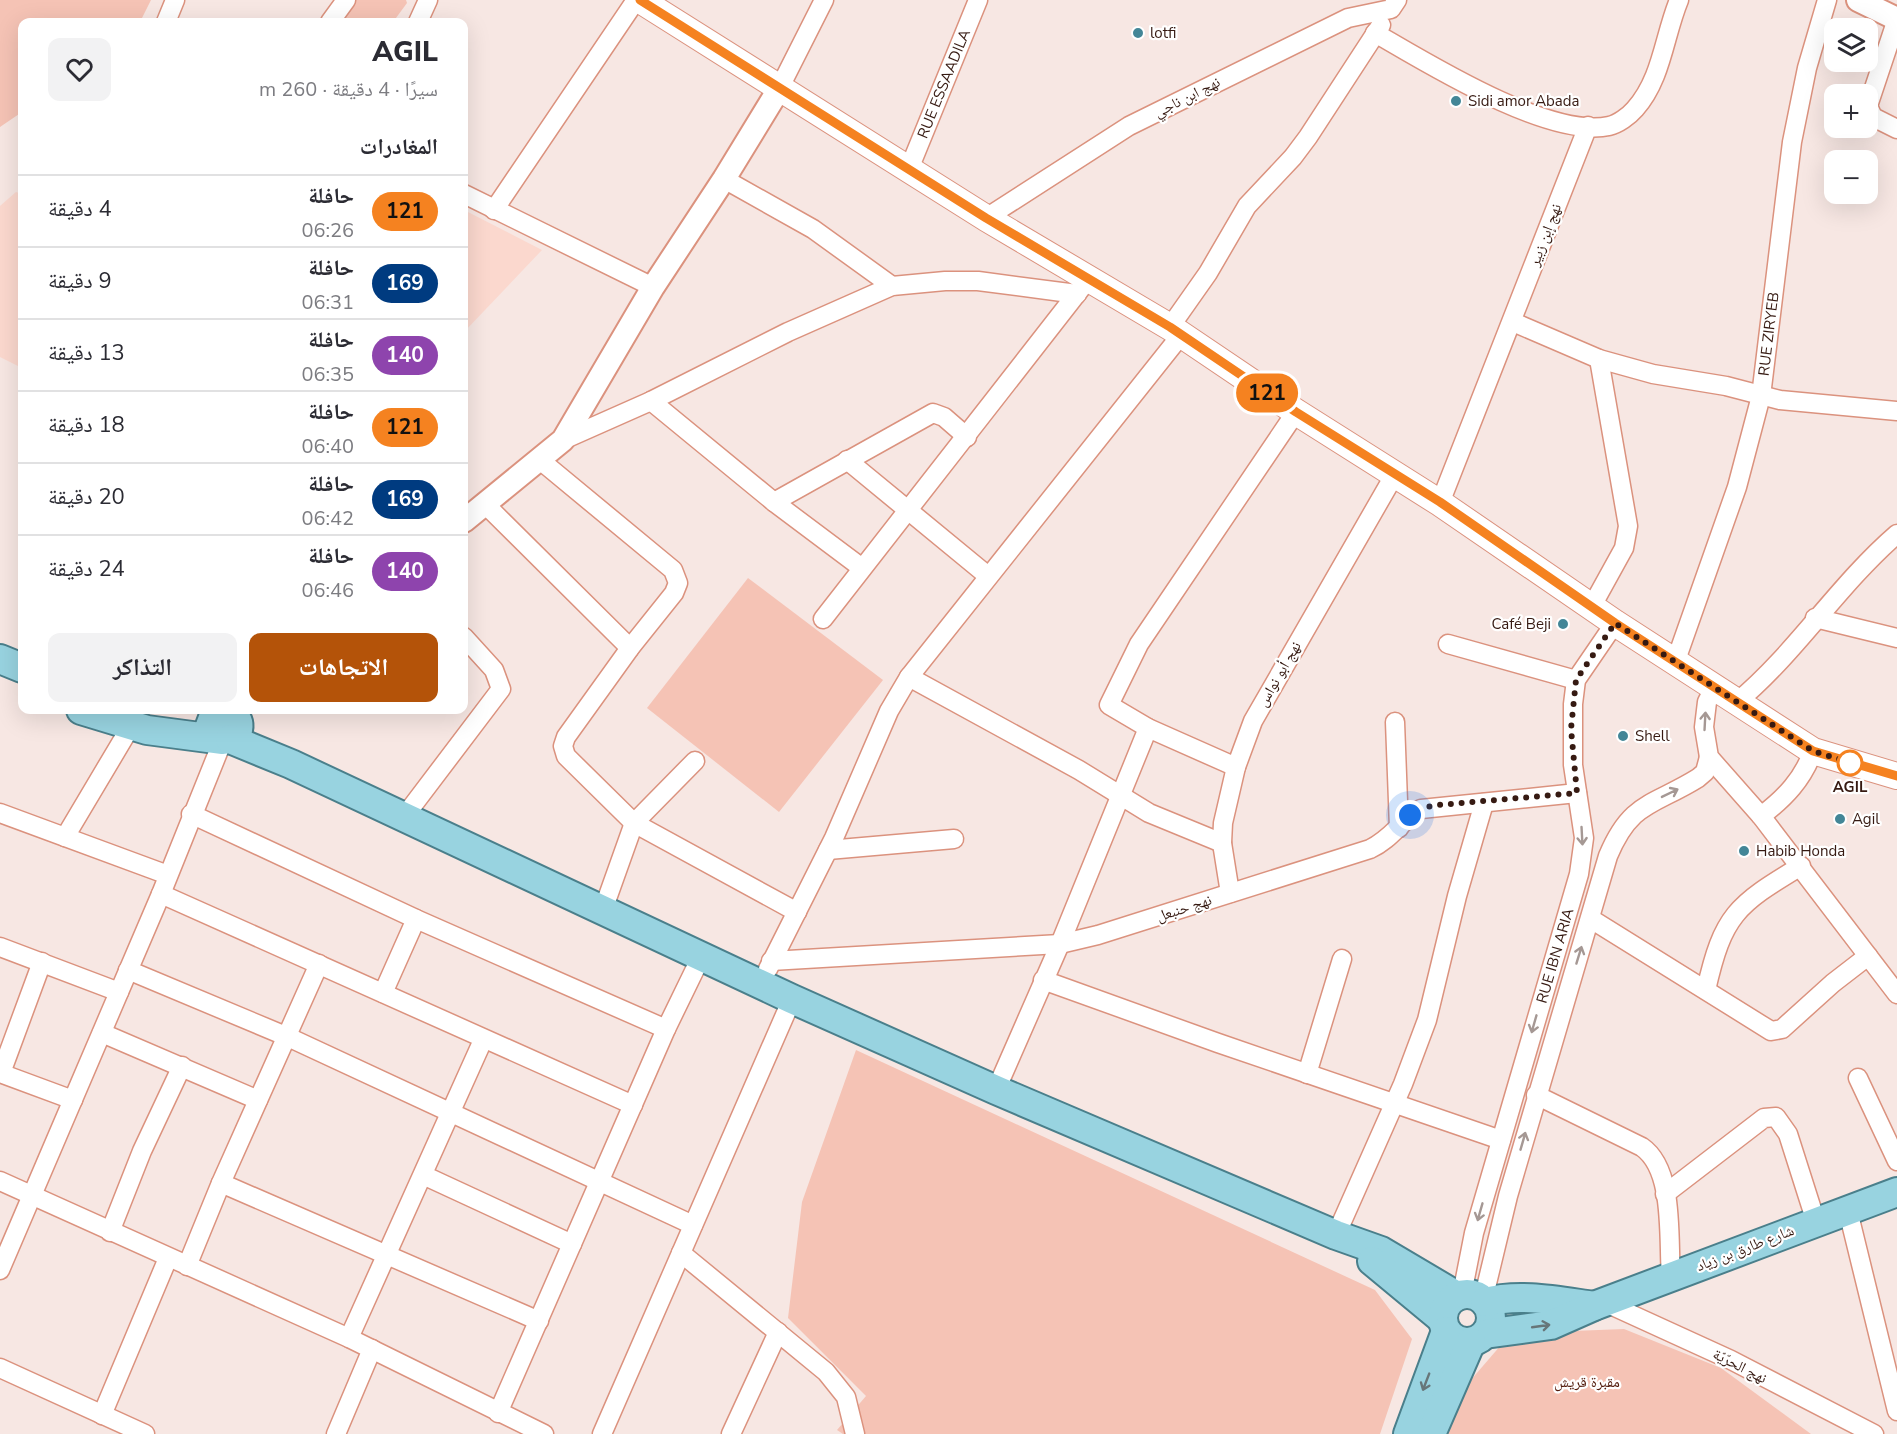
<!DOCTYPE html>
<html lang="ar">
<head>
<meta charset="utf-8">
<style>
	:root { --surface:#fff; --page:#f2f2f3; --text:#2b2b33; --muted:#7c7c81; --line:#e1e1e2; --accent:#b45309 }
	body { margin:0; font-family:"Nunito Sans","Noto Naskh Arabic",sans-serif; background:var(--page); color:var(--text); direction:rtl; height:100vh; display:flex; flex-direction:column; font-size:22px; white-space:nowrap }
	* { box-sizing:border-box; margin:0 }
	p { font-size:20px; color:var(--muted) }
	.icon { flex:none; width:33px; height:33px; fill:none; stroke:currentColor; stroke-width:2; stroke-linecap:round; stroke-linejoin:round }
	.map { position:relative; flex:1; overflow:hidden; direction:ltr }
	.drawer { position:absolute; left:18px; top:18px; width:450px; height:696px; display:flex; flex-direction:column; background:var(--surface); border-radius:12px; box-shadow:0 6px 24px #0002; direction:rtl }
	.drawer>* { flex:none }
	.badge { padding:0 12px; border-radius:20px; font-size:21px; line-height:39px }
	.tools { position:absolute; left:1824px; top:18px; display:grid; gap:12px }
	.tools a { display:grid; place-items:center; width:54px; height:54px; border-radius:12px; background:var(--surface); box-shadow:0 6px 24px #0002; font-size:30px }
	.you { position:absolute; width:30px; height:30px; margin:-15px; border:4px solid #fff; border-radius:50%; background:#1a73e8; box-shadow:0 0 0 9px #1a73e833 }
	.map>.badge { position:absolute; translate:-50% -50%; box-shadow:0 0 0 3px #fff }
	h2 { padding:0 30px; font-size:22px; line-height:54px }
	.round { display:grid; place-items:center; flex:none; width:63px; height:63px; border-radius:12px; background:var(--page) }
	.summary { display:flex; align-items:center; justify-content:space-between; height:102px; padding:0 30px }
	h1 { font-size:28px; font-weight:800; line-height:45px }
	.cta { display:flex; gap:12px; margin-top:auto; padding:12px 30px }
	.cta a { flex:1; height:69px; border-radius:12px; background:var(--accent); color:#fff; font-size:24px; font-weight:800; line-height:69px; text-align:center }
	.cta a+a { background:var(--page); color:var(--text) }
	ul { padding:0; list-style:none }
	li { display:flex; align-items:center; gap:18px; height:72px; padding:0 30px; border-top:2px solid var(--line) }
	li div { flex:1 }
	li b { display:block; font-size:22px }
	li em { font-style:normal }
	li .badge { min-width:66px; font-weight:700; text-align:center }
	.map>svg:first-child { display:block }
	.built { fill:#fbd8ce }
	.green { fill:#f5c3b5 }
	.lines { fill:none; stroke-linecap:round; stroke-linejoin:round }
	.minor-casing { stroke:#db927e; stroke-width:21 }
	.tertiary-casing { stroke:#db927e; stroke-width:26 }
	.secondary-casing { stroke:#db927e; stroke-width:28 }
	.primary-casing { stroke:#4a7f8b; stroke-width:32 }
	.minor { stroke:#fff; stroke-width:18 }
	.tertiary { stroke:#fff; stroke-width:22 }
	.secondary { stroke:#fff; stroke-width:26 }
	.primary { stroke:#98d3e0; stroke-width:28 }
	.oneway { stroke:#a59894 }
	.oneway2 { stroke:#677679 }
	.line-casing { stroke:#fff; stroke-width:14 }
	.line { stroke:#f58220; stroke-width:9 }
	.walk { stroke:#361a12; stroke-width:6; stroke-dasharray:0 10.8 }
	.poi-dot { fill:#438697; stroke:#fff; stroke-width:2 }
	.stop-dot { fill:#fff; stroke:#f58220; stroke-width:3 }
	.labels { text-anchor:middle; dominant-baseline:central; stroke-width:4.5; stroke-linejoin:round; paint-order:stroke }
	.poi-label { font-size:15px; fill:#361a12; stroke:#fff; text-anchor:start }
	.street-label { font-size:15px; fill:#361a12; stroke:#fff }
	.stop-label { font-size:15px; font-weight:bold; fill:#361a12; stroke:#fff }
	.park-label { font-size:15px; fill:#521a0b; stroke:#fff }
</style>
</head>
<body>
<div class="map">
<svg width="1897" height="1434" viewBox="0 0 1897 1434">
	<rect width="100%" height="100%" fill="#f7e7e3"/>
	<g class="built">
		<path d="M16,192L22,194V368L0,357V206Z"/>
		<path d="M464,210L542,250L464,332Z"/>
	</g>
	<g class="green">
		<path d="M0,0H151L140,22H22V112L0,127Z"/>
		<path d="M347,0H406L407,3L393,22H331Z"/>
		<path d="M748,578L883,680L779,812L647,708Z"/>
		<path d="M856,1050L1375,1290L1412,1339L1380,1434H843L837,1430L866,1396L788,1318L802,1202Z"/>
		<path d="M1624,1329L1721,1368L1811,1434H1443L1470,1381L1501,1345L1547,1332Z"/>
	</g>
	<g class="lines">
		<defs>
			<g id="minor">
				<path d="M1897,19L1868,106L1873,117L1897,129"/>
				<path d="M166,22L175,0"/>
				<path d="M330,22L346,0"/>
				<path d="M418,22L428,0"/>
				<path d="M1375,33C1427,63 1549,139 1609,126C1618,124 1629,116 1635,109C1662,79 1664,36 1679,0"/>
				<path d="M779,89L824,0"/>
				<path id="s1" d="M909,169L978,0"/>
				<path d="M724,179L813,229L892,286"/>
				<path d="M464,194L653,287"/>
				<path d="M494,210L636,0"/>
				<path d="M986,218L1129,126L1348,18L1391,9L1397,0"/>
				<path d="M1513,322L1599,359L1653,374L1726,386L1780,400L1897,411"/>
				<path d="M1170,327L1208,273L1247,206L1293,157L1308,137L1381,25"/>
				<path d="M651,401L774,502L862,568"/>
				<path d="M563,440L651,401L788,332L892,286L945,281H978L1077,294"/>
				<path d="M540,460L673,570L678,583L674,593L630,648L566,737L563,746L566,756L634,823L797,912"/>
				<path d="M847,460L988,576"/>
				<path d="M774,502L933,413L944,417L967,437"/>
				<path d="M1440,503L1588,126"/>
				<path d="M485,504L630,648"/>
				<path d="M1592,606L1624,548L1628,526L1599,359"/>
				<path d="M1815,618L1897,638"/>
				<path d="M823,619L1082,287"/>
				<path d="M1448,644L1576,680"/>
				<path id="s2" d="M1676,660L1737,487L1761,396L1792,142L1807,68L1827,0"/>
				<path d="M909,677L1079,770L1149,813L1222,843"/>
				<path d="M1715,686L1707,702L1704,727L1709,757L1761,816L1897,994"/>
				<path d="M1737,702C1796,653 1838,585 1897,534"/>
				<path d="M1395,722L1399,828"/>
				<path d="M1236,767L1148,728L1109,705L1139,644L1296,412"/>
				<path d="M0,813L168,875"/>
				<path d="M191,814L416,919L666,1029"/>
				<path d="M1761,816C1785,798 1803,779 1813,751"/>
				<path d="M404,817L501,689L494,670L464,637"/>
				<path d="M65,837L131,726"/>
				<path d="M828,850L954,839"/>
				<path d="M1230,893L1222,843L1223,823L1236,767L1253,721L1395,474"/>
				<path d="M161,894L633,1105"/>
				<path d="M603,910L634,823L695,761"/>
				<path d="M1591,919L1771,1031L1782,1029L1833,983L1868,956"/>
				<path d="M0,947L119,992"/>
				<path d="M771,961L1060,944L1098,935L1370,849C1392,839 1401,820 1421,809L1577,793"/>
				<path d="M768,969L834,838L889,711L909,677L1181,335"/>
				<path d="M128,970L288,1037L693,1225"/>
				<path d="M1043,980L1218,1043L1501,1140"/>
				<path d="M1706,990C1723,915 1736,905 1801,866"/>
				<path d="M383,993L416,919"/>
				<path d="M102,1033L258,1100"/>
				<path d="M0,1073L73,1100"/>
				<path d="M1,1073L42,962"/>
				<path d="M1307,1074L1342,959"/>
				<path d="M1858,1078L1897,1161"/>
				<path d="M996,1090L1060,944L1148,728"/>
				<path d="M1536,1095L1642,1147C1675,1170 1668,1239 1671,1277"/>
				<path d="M423,1175L572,1244"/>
				<path d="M0,1181L349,1338L544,1434"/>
				<path d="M221,1183L539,1321"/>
				<path d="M1665,1194L1764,1118L1776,1117L1788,1134L1816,1222"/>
				<path d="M1848,1211L1897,1411"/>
				<path d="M110,1232L142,1151L182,1066"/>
				<path d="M1336,1235L1403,1084L1427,1020L1457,896L1484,803"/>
				<path d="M681,1253L826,1372L846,1397L855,1434"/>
				<path d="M187,1266L221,1183L319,964"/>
				<path d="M0,1270L161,894L223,740"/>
				<path id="s3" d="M1462,1294L1474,1233L1579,874L1584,838L1573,765V704L1576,680L1615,623"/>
				<path d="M1483,1300L1508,1196L1608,856C1631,801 1653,806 1698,778L1705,772L1709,757"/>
				<path d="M1604,1302L1731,1360L1874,1434"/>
				<path d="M349,1338L483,1040"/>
				<path d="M0,1368L145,1434"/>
				<path d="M498,1413L666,1029L701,957"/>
				<path d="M102,1415L168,1258"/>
				<path d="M336,1434L372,1349"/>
				<path d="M602,1434L792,999"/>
				<path d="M731,1434L778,1332"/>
			</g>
			<g id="tertiary">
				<path d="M1858,0L1897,19"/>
				<path d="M464,521L563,440L653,287L724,179L779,89"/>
			</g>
			<path id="secondary" d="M640,0L986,218L1170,327L1296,412L1440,503L1615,623L1813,751L1897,776"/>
			<g id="primary">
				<path d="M0,659L22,668"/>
				<path d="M81,710L147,730L223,740L234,737C243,726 238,714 224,712L213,718L210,726L216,737"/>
				<path d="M230,739L291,764L792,999L996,1090L1336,1235L1381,1251L1457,1296"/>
				<path d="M1372,1261L1442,1319"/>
				<circle cx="1467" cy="1318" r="24"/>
				<path d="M1485,1302C1521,1293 1558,1301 1594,1306"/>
				<path d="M1485,1334L1551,1325L1594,1306L1897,1192"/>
				<path d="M1408,1434L1446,1331"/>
				<path d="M1431,1434L1471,1342"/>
			</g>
		</defs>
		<use href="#minor" class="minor-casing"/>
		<use href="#tertiary" class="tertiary-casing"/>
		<use href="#secondary" class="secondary-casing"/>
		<use href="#primary" class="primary-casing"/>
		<use href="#minor" class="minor"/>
		<use href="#tertiary" class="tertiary"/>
		<use href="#secondary" class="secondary"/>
		<use href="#primary" class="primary"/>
	</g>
	<defs><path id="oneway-shaft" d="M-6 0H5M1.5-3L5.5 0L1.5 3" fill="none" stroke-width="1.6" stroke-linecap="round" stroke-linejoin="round" transform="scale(1.5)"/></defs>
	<g class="oneway">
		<use href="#oneway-shaft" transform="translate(1705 721) rotate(-87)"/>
		<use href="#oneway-shaft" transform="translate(1670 793) rotate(-26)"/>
		<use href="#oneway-shaft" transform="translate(1582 836) rotate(87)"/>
		<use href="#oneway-shaft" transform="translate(1579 955) rotate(-73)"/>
		<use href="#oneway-shaft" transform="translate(1534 1024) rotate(106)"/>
		<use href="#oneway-shaft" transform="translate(1523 1141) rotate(-74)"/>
		<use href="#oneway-shaft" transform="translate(1480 1212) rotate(106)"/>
	</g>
	<g class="oneway2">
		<use href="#oneway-shaft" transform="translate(1541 1326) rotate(-8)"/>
		<use href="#oneway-shaft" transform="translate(1426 1382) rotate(111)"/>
	</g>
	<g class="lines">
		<defs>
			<path id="line" d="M640,0L986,218L1170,327L1296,412L1440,502L1615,623L1813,751L1897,776"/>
		</defs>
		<use href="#line" class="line-casing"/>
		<use href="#line" class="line"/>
		<path class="walk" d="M1410,815L1421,808L1438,805L1577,793L1571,729L1576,680L1615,623L1813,751L1855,764L1850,763"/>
	</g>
	<g class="poi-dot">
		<circle cx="1138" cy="33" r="6"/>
		<circle cx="1456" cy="101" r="6"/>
		<circle cx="1563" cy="624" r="6"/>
		<circle cx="1623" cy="736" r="6"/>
		<circle cx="1840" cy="819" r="6"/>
		<circle cx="1744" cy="851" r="6"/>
	</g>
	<circle class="stop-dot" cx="1850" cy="763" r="12"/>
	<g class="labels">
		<g class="poi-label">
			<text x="1150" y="33">lotfi</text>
			<text x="1468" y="101">Sidi amor Abada</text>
			<text x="1551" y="624" text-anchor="end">Café Beji</text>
			<text x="1635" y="736">Shell</text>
			<text x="1852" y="819">Agil</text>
			<text x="1756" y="851">Habib Honda</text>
		</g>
		<g class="street-label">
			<text stroke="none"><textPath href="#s1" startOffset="92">RUE ESSAADILA</textPath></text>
			<text transform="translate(1187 97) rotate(-27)">نهج ابن ناجي</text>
			<text transform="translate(1545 235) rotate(-69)">نهج إبن زبير</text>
			<text stroke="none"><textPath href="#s2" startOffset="340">RUE ZIRYEB</textPath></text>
			<text transform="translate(1279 674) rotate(-60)">نهج أبو نواس</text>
			<text transform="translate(1184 908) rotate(-18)">نهج حنبعل</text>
			<text stroke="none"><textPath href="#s3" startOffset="351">RUE IBN ARIA</textPath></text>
			<text transform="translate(1745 1248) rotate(-21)">شارع طارق بن زياد</text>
			<text transform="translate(1740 1366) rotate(27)">نهج الحرّيّة</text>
		</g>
		<g class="stop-label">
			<text x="1850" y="787">AGIL</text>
		</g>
		<g class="park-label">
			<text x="1587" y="1382">مقبرة قريش</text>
		</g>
	</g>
</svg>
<div class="tools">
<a><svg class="icon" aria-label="layers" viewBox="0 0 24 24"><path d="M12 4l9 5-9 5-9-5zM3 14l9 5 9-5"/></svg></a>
<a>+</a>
<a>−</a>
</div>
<div class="you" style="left:1410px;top:815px"></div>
<b class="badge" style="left:1267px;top:393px;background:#f58220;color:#111">121</b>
<section class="drawer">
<div class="summary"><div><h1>AGIL</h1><p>سيرًا · 4 دقيقة · 260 m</p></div><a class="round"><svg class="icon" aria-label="heart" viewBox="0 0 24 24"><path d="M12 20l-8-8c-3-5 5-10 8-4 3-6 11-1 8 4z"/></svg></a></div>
<h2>المغادرات</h2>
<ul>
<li><span class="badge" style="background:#f58220;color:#111">121</span><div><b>حافلة</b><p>06:26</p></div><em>4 دقيقة</em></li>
<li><span class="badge" style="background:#003b80;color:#fff">169</span><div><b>حافلة</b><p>06:31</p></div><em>9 دقيقة</em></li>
<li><span class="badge" style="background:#8e44ad;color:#fff">140</span><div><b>حافلة</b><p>06:35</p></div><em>13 دقيقة</em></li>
<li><span class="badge" style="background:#f58220;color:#111">121</span><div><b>حافلة</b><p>06:40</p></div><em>18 دقيقة</em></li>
<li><span class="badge" style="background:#003b80;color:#fff">169</span><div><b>حافلة</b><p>06:42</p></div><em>20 دقيقة</em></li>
<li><span class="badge" style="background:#8e44ad;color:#fff">140</span><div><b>حافلة</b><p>06:46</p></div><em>24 دقيقة</em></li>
</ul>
<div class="cta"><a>الاتجاهات</a><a>التذاكر</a></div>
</section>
</div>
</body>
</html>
